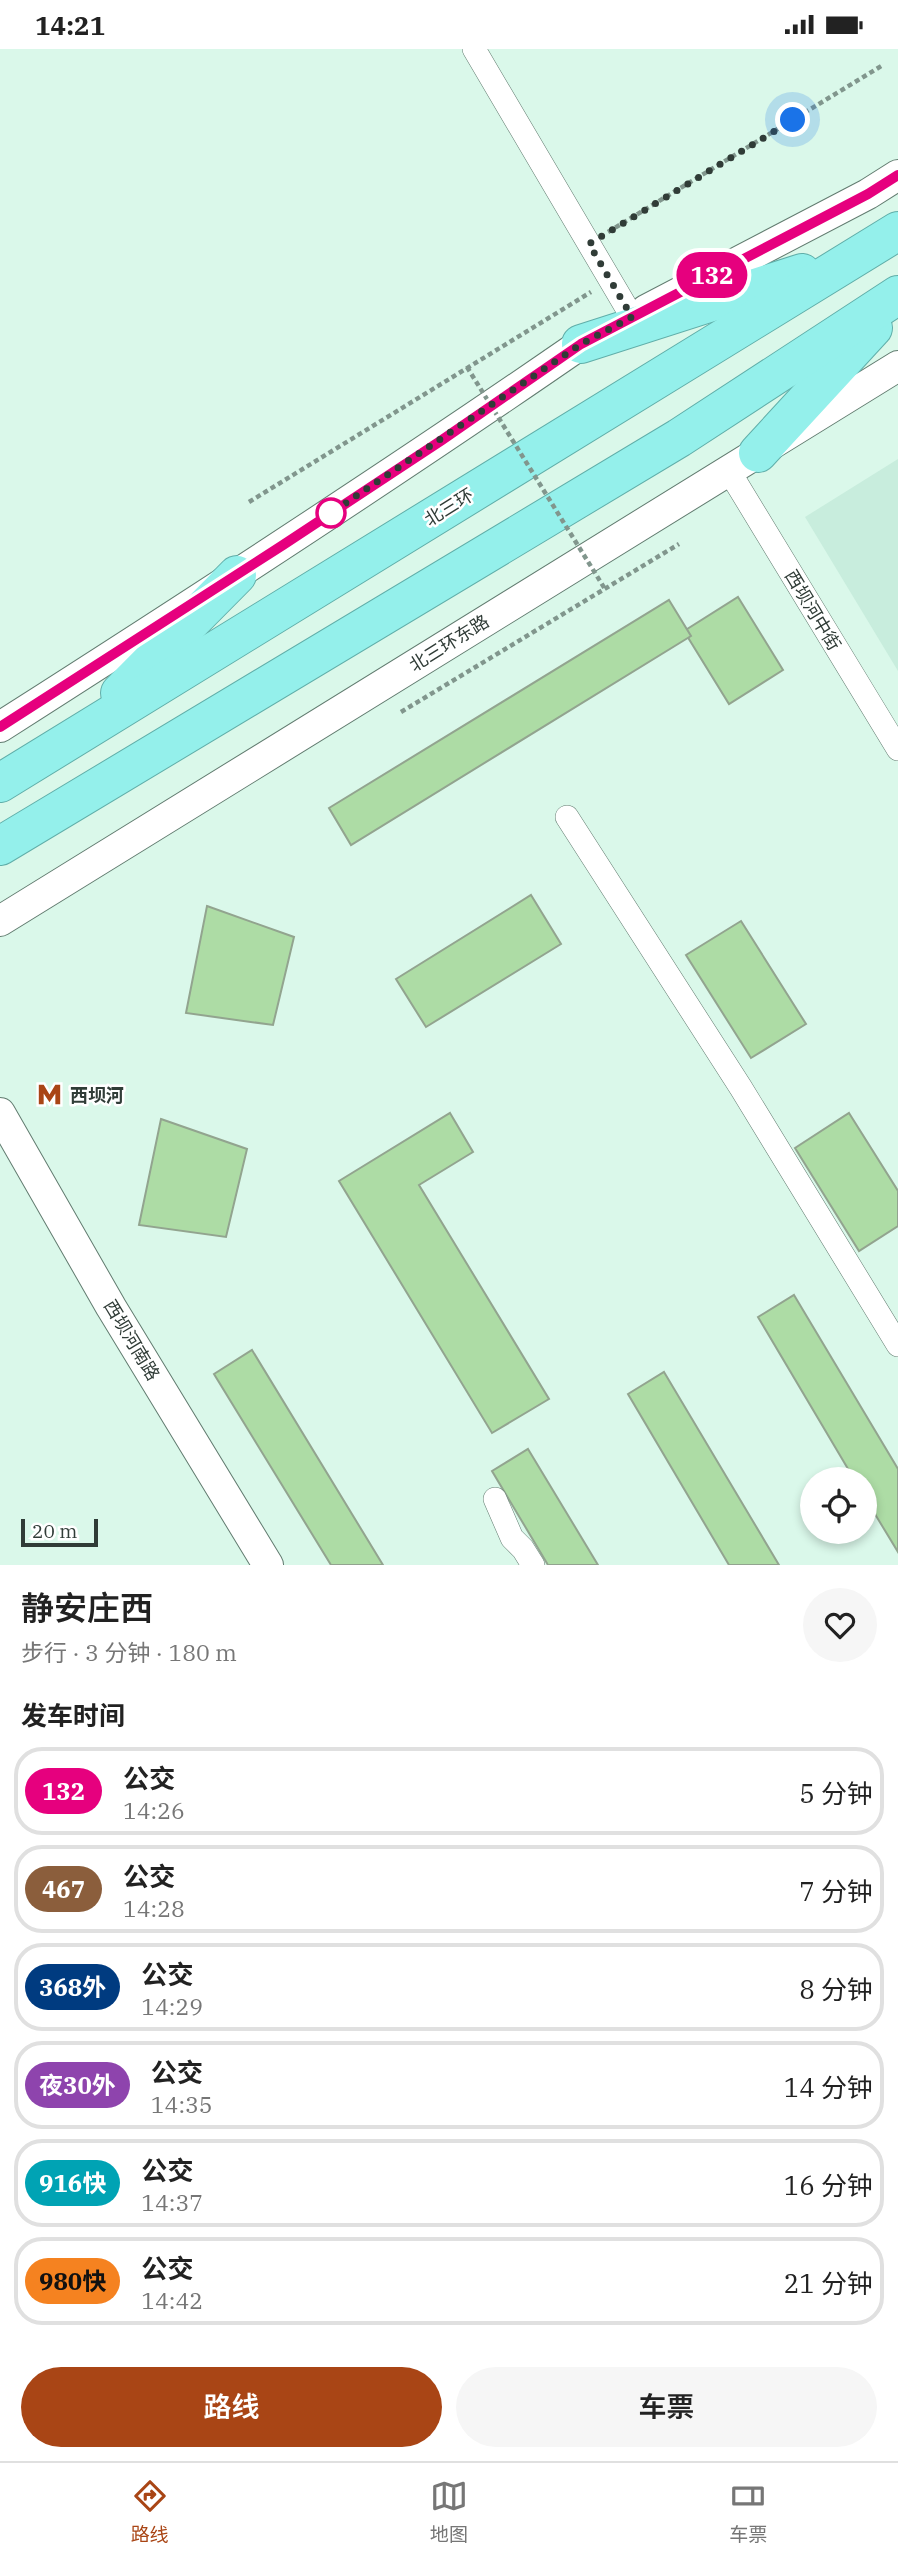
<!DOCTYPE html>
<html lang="zh">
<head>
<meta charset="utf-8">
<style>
	:root { --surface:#fff; --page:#f6f6f6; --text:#222; --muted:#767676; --line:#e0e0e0; --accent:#a94515 }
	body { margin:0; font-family:"IBM Plex Serif","Noto Sans SC",serif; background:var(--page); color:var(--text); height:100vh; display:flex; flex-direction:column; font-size:26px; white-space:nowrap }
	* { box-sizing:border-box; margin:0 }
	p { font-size:23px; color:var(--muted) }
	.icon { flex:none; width:38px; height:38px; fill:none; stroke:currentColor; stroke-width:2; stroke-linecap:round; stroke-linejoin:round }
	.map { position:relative; height:1516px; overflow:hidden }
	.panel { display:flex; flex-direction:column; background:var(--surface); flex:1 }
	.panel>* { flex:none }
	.badge { padding:0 14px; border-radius:23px; font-size:24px; line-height:46px }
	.controls { position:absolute; left:800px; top:1418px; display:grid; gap:14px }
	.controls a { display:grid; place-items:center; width:77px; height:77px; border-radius:50%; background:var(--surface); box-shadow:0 4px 10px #0003; font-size:35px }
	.scale { position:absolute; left:21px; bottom:18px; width:77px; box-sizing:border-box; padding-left:7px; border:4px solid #303c37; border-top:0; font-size:19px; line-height:24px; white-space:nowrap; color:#303c37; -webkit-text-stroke:5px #fff; paint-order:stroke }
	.you { position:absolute; width:35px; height:35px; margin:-18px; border:5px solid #fff; border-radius:50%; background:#1a73e8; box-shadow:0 0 0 10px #1a73e833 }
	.map>.badge { position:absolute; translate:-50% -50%; box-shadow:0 0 0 4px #fff }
	h2 { padding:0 21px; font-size:26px; line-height:63px }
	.round { display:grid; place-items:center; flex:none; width:74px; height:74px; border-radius:37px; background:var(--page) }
	.headline { display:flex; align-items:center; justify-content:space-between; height:119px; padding:0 21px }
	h1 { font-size:33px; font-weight:600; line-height:52px }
	.button { display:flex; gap:14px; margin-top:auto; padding:14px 21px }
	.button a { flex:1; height:80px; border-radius:42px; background:var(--accent); color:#fff; font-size:28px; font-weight:600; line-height:80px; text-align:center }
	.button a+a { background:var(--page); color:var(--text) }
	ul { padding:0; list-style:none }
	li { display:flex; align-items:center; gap:21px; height:88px; margin:0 14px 10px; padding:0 7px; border:4px solid var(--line); border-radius:28px }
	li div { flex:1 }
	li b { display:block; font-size:26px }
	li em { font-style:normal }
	li .badge { min-width:77px; font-weight:700; text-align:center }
	.status { display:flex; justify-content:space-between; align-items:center; height:49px; padding:0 35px; background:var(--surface); direction:ltr }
	.status svg { height:19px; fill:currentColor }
	.tabs { display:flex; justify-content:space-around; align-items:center; height:98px; border-top:2px solid var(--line); background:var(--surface); font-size:19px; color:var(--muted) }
	.tabs a { display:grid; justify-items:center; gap:4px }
	.tabs .current { color:var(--accent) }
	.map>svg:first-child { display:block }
	.built { fill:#c8eddd }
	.building { fill:#addca5; stroke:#92a48f; stroke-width:2 }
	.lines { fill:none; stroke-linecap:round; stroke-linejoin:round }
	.minor-casing { stroke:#627c70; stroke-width:24 }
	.tertiary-casing { stroke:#627c70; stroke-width:32 }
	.trunk-casing { stroke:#60aea9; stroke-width:40 }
	.path { stroke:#81968d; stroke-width:4.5; stroke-dasharray:5 3.5; stroke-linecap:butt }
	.minor { stroke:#fff; stroke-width:23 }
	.tertiary { stroke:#fff; stroke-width:30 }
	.trunk { stroke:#94f0eb; stroke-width:38 }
	.path-bridge { stroke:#81968d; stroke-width:4.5; stroke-dasharray:5 3.5; stroke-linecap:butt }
	.line-casing { stroke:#fff; stroke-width:16 }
	.line { stroke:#e6007e; stroke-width:10 }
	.walk { stroke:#303c37; stroke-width:7; stroke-dasharray:0 12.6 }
	.stop-dot { fill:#fff; stroke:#e6007e; stroke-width:3.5 }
	.labels { text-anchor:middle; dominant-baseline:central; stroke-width:5; stroke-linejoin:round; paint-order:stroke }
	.street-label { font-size:18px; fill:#303c37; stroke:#fff }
	.poi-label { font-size:18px; font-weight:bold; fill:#303c37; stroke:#fff; text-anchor:start }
</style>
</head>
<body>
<div class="status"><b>14:21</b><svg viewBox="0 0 49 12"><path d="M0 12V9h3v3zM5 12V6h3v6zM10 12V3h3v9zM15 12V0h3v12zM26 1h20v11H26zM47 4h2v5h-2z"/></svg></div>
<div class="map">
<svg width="898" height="1516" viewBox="0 0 898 1516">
	<rect width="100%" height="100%" fill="#daf8ea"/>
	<path class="built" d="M898,410V622L805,468Z"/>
	<g class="building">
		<path d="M738,548L783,621L729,655L684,582Z"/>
		<path d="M669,551L691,587L351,796L329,759Z"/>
		<path d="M531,846L561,895L426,978L396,930Z"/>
		<path d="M207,857L294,888L273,976L186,964Z"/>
		<path d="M741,872L806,975L751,1009L686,906Z"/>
		<path d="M450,1064L473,1103L419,1136L549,1350L492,1384L339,1132Z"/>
		<path d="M849,1064L898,1142V1177L859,1202L795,1099Z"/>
		<path d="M161,1070L247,1100L226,1188L139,1176Z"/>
		<path d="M794,1246L898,1420V1503L864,1447V1430H854L758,1268Z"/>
		<path d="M252,1301L383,1516H331L214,1325Z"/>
		<path d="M664,1323L779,1516H729L628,1345Z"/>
		<path d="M528,1400L598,1516H548L492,1422Z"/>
	</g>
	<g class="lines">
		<defs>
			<g id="minor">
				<path d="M474,0L632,268"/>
				<path d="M729,422L898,700"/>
				<path d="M567,768L741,1039L898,1296"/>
				<path d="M495,1450L512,1489L523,1500L533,1516"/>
			</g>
			<g id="tertiary">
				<path d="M646,261L868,145L898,126"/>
				<path d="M0,678C196,553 390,427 581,295L598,286"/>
				<path d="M0,872L898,317"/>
				<path d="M0,1064L111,1258L268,1516"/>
			</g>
			<g id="trunk">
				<path d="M581,295L802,224"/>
				<path d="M758,404L873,279"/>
				<path d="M120,644L237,526"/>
				<path d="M0,734L898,182"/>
				<path d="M0,797L679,389L898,246"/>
			</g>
		</defs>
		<use href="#minor" class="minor-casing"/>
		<use href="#tertiary" class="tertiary-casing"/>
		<use href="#trunk" class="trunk-casing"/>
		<g class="path">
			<path d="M608,183L883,16"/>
			<path d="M249,453L591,243"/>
			<path d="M401,663L679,495"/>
		</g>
		<use href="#minor" class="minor"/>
		<use href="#tertiary" class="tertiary"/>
		<use href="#trunk" class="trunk"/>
		<path class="path-bridge" d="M467,318L605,540"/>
	</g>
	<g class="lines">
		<defs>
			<path id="line" d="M0,678L283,496L442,391L581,295L868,145L898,126"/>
		</defs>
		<use href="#line" class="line-casing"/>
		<use href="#line" class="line"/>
		<path class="walk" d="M331,464L328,466L581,295L632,268L589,195L793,71"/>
	</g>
	<defs>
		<symbol id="metro-bare" viewBox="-9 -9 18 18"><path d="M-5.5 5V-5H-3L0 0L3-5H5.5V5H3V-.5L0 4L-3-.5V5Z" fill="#a94515" stroke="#fff" stroke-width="2.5" paint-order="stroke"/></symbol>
	</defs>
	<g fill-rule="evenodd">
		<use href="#metro-bare" x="32" y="1028" width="35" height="35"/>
	</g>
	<circle class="stop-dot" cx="331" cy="464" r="14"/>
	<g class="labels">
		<g class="street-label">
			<text transform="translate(449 458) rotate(-32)">北三环</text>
			<text transform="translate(813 561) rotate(59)">西坝河中街</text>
			<text transform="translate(449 594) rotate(-32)">北三环东路</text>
			<text transform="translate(132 1291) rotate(59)">西坝河南路</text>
		</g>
		<g class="poi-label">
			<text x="70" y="1046">西坝河</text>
		</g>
	</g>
</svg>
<div class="controls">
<a><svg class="icon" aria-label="locate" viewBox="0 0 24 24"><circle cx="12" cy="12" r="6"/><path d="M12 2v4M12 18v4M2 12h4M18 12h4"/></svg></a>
</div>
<div class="scale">20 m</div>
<div class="you" style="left:793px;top:71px"></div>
<b class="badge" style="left:712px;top:226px;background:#e6007e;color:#fff">132</b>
</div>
<section class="panel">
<div class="headline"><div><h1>静安庄西</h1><p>步行 · 3 分钟 · 180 m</p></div><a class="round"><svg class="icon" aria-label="heart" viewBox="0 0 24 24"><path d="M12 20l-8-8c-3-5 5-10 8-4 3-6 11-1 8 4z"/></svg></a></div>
<h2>发车时间</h2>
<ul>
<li><span class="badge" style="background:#e6007e;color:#fff">132</span><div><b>公交</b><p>14:26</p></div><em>5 分钟</em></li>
<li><span class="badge" style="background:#8b5e3c;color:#fff">467</span><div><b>公交</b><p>14:28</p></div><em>7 分钟</em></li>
<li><span class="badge" style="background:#003b80;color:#fff">368外</span><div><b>公交</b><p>14:29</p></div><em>8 分钟</em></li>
<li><span class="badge" style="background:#8e44ad;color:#fff">夜30外</span><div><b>公交</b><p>14:35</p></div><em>14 分钟</em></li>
<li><span class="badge" style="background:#00a3b4;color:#fff">916快</span><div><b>公交</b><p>14:37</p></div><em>16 分钟</em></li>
<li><span class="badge" style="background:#f58220;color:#111">980快</span><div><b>公交</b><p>14:42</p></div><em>21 分钟</em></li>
</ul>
<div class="button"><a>路线</a><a>车票</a></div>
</section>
<nav class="tabs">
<a class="current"><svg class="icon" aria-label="directions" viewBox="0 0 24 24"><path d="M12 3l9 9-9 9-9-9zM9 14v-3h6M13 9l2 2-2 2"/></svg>路线</a>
<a><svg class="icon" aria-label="map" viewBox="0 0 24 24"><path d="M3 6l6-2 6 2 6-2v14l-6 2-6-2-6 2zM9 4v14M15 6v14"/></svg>地图</a>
<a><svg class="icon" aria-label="tickets" viewBox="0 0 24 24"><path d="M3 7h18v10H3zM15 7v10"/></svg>车票</a>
</nav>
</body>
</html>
